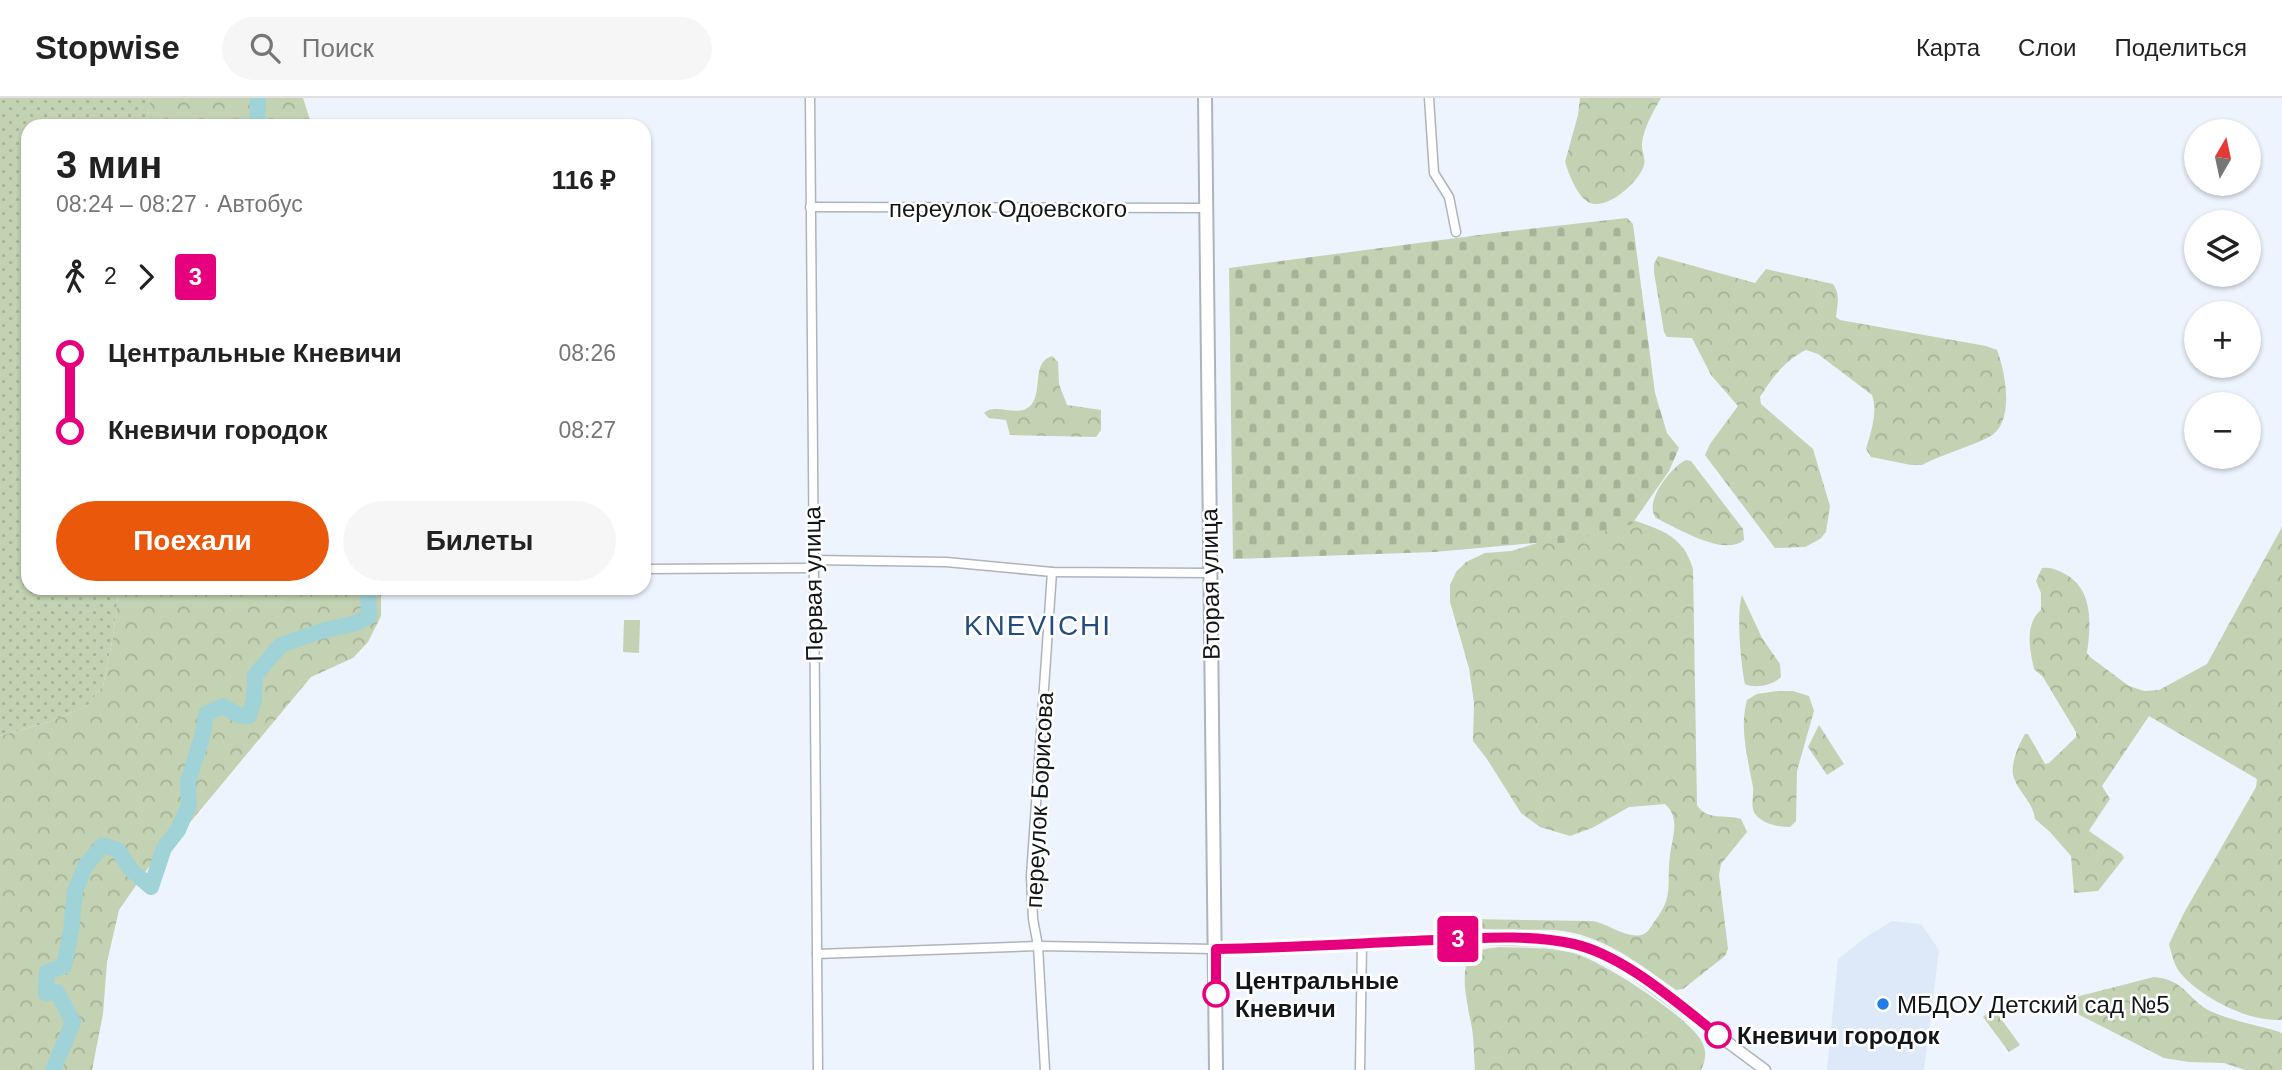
<!DOCTYPE html>
<html lang="ru">
<head>
<meta charset="utf-8">
<style>
	:root { --surface:#fff; --page:#f6f6f6; --text:#222; --muted:#767676; --line:#e0e0e0; --accent:#ea580c }
	body { margin:0; font-family:Arial,sans-serif; background:var(--page); color:var(--text); height:100vh; display:flex; flex-direction:column; font-size:26px; white-space:nowrap }
	* { box-sizing:border-box; margin:0 }
	p { font-size:23px; color:var(--muted) }
	.icon { flex:none; width:38px; height:38px; fill:none; stroke:currentColor; stroke-width:2; stroke-linecap:round; stroke-linejoin:round }
	.map { position:relative; flex:1; overflow:hidden }
	.details { position:absolute; left:21px; top:21px; width:630px; height:476px; display:flex; flex-direction:column; background:var(--surface); border-radius:21px; box-shadow:0 2px 5px #0004 }
	.details>* { flex:none }
	.badge { padding:0 14px; border-radius:5px; font-size:24px; line-height:46px }
	.needle { width:46px; rotate:9deg }
	.buttons { position:absolute; left:2184px; top:21px; display:grid; gap:14px }
	.buttons a { display:grid; place-items:center; width:77px; height:77px; border-radius:50%; background:var(--surface); box-shadow:0 2px 5px #0004; font-size:35px }
	.map>.badge { position:absolute; translate:-50% -50%; box-shadow:0 0 0 4px #fff }
	.legs { display:flex; align-items:center; gap:10px; height:77px; padding:0 35px; font-size:23px }
	.legs p { margin-inline-start:auto }
	.overview { display:flex; align-items:center; justify-content:space-between; height:119px; padding:0 35px }
	h1 { font-size:38px; font-weight:700; line-height:52px }
	.button { display:flex; gap:14px; margin-top:auto; padding:14px 35px }
	.button a { flex:1; height:80px; border-radius:42px; background:var(--accent); color:#fff; font-size:28px; font-weight:700; line-height:80px; text-align:center }
	.button a+a { background:var(--page); color:var(--text) }
	ul { padding:0 35px; list-style:none }
	li { display:flex; align-items:center; gap:24px; height:77px; font-size:26px }
	li i { display:grid; place-items:center; width:10px; height:100%; margin:0 9px; background:currentColor }
	li i::after { content:''; width:18px; height:18px; margin:-9px; border:5px solid; border-radius:50%; background:var(--surface) }
	li p { margin-inline-start:auto }
	li:first-child i { background:linear-gradient(#0000 50%,currentColor 0) }
	li:last-child i { background:linear-gradient(currentColor 50%,#0000 0) }
	header { display:flex; align-items:center; gap:42px; box-sizing:border-box; height:98px; padding:0 35px; background:var(--surface); border-bottom:2px solid var(--line) }
	header strong { font-size:33px }
	nav { display:flex; gap:38px; margin-inline-start:auto; font-size:24px }
	.search { width:490px; height:63px; background:var(--page); display:flex; align-items:center; gap:18px; box-sizing:border-box; padding:0 24px; border-radius:38px; color:var(--muted); font-size:26px }
	.map>svg:first-child { display:block }
	.built { fill:#dde9f8 }
	.grass { fill:url(#grass-dots) }
	.forest { fill:url(#forest-crowns) }
	.cemetery { fill:url(#cemetery-stones) }
	.pitch { fill:#c2d2b2 }
	.lines { fill:none; stroke-linecap:round; stroke-linejoin:round }
	.river { stroke:#a0d3d7; stroke-width:16 }
	.minor-casing { stroke:#aeb4bc; stroke-width:11 }
	.tertiary-casing { stroke:#aeb4bc; stroke-width:13 }
	.primary-casing { stroke:#aeb4bc; stroke-width:16 }
	.minor { stroke:#fff; stroke-width:8 }
	.tertiary { stroke:#fff; stroke-width:10 }
	.primary { stroke:#fff; stroke-width:12 }
	.line-1-casing { stroke:#fff; stroke-width:16 }
	.line-1 { stroke:#e6007e; stroke-width:10 }
	.stop-1-dot { fill:#fff; stroke:#e6007e; stroke-width:3.5 }
	.poi-dot { fill:#217ce6; stroke:#fff; stroke-width:2.5 }
	.labels { text-anchor:middle; dominant-baseline:central; stroke-width:5; stroke-linejoin:round; paint-order:stroke }
	.street-label { font-size:24px; fill:#131518; stroke:#fff }
	.stop-label { font-size:24px; font-weight:bold; fill:#131518; stroke:#fff; text-anchor:start }
	.poi-label { font-size:24px; fill:#131518; stroke:#fff; text-anchor:start }
	.quarter-label { font-size:28px; letter-spacing:2px; fill:#234d81; stroke:#fff }
</style>
</head>
<body>
<header>
<strong>Stopwise</strong>
<div class="search"><svg class="icon" aria-label="search" viewBox="0 0 24 24"><circle cx="10" cy="10" r="6"/><path d="M15 15l6 6"/></svg>Поиск</div>
<nav><a>Карта</a><a>Слои</a><a>Поделиться</a></nav>
</header>
<div class="map">
<svg width="2282" height="972" viewBox="0 0 2282 972">
	<defs>
		<pattern id="grass-dots" width="8" height="8" patternUnits="userSpaceOnUse" patternTransform="scale(1.75)"><rect width="8" height="8" fill="#c2d2b2"/><path d="M2 2h.1M6 6h.1" fill="none" stroke="#a6b398" stroke-width="1.8" stroke-linecap="round"/></pattern>
		<pattern id="forest-crowns" width="20" height="18" patternUnits="userSpaceOnUse" patternTransform="scale(1.75)"><rect width="20" height="18" fill="#c2d2b2"/><path d="M2 6a3 3 0 1 1 6 0M12 15a3 3 0 1 1 6 0" fill="none" stroke="#a6b398"/></pattern>
		<pattern id="cemetery-stones" width="16" height="16" patternUnits="userSpaceOnUse" patternTransform="scale(1.75)"><rect width="16" height="16" fill="#c2d2b2"/><path d="M2 7V4a2 2 0 0 1 4 0v3zM10 15v-3a2 2 0 0 1 4 0v3z" fill="#a6b398"/></pattern>
	</defs>
	<rect width="100%" height="100%" fill="#edf4fd"/>
	<path class="built" d="M1892,823L1921,826L1939,852L1924,972H1827L1838,861L1866,839Z"/>
	<path class="grass" d="M0,0H150L147,28H28V490H119L113,539L103,588L87,608L49,624L0,638Z"/>
	<g class="forest">
		<path d="M150,0H303L312,28H147Z"/>
		<path d="M1580,0H1661C1653,14 1644,29 1642,45C1641,52 1646,60 1644,67C1640,83 1608,112 1590,105C1577,99 1569,76 1565,64L1578,17Z"/>
		<path d="M1658,158L1755,185L1766,171L1833,186C1841,196 1837,208 1836,219L1840,222L1986,248L1997,252C2006,275 2015,326 1989,339C1967,350 1943,356 1922,367H1911L1871,359L1866,351C1871,334 1878,314 1872,297L1818,256L1806,252C1785,262 1772,280 1760,299L1761,306L1813,351L1830,408L1826,434L1820,441L1805,449L1775,450L1705,357L1710,346L1738,308L1711,277L1692,240L1667,239L1664,234L1654,174V166Z"/>
		<path d="M1052,258L1058,264L1059,286L1067,307L1101,312V332L1096,339L1010,337L1006,322L989,320L984,315C996,304 1019,321 1031,307C1043,294 1031,264 1052,258Z"/>
		<path d="M1686,362L1691,363L1743,431L1744,442C1724,459 1677,430 1656,420C1643,404 1671,369 1686,362Z"/>
		<path d="M1625,419C1657,431 1683,435 1693,471L1697,707C1706,723 1726,716 1741,721L1747,734L1721,766L1719,777L1728,851L1725,858L1683,891L1676,892C1639,866 1603,836 1555,832C1532,831 1482,834 1462,827V823L1468,821L1592,823C1608,825 1629,843 1644,836C1648,834 1651,829 1654,824C1675,797 1666,788 1670,757C1672,740 1681,720 1665,706L1629,709L1592,730L1570,738L1540,729L1521,715L1487,661L1473,643L1474,605L1469,570L1450,504V487L1456,474L1466,464L1485,455L1511,453Z"/>
		<path d="M2282,429V922C2249,924 2204,901 2182,877C2174,868 2172,857 2169,846L2185,813L2256,689L2257,681L2149,618L2102,688L2110,701L2090,731L2089,733L2122,756L2124,760L2098,793L2074,795L2071,758L2050,734L2035,721C2033,704 2019,695 2014,680C2009,668 2019,646 2025,636H2028L2045,666L2049,665L2076,639V634L2043,579L2034,571C2030,553 2024,526 2041,512V495L2036,483L2042,470C2050,469 2056,471 2063,475C2094,490 2091,526 2087,555L2090,559L2129,588L2144,593L2159,592L2207,566Z"/>
		<path d="M119,490H381V518L368,544L353,560L311,579L177,740L148,770L119,812L107,864L103,916L92,972H0V638L49,624L87,608L103,588L113,539Z"/>
		<path d="M1742,497L1762,540L1780,566L1781,579C1773,587 1755,591 1745,586C1741,567 1736,516 1742,497Z"/>
		<path d="M1777,593H1793L1809,598L1814,613L1797,673L1796,723L1790,729C1778,729 1763,726 1755,716C1750,709 1754,697 1753,689C1748,661 1739,630 1747,602L1757,596Z"/>
		<path d="M1819,627L1844,666L1827,677L1808,649Z"/>
		<path d="M1498,849C1522,850 1550,849 1573,855C1601,862 1693,921 1703,946C1707,956 1705,963 1701,972H1475C1474,961 1474,950 1473,938C1471,917 1456,874 1472,857C1479,850 1489,851 1498,849Z"/>
		<path d="M2154,879C2186,882 2187,901 2210,913C2232,923 2257,927 2280,934L2282,936V972H2245L2224,965L2189,964L2164,960L2064,909V902Z"/>
		<path d="M1994,911L2020,947L2009,954L1983,919Z"/>
	</g>
	<path class="cemetery" d="M1627,120L1633,126L1655,295L1667,335L1679,350L1669,373L1632,426L1562,445H1534L1434,454L1233,461L1229,170L1502,134Z"/>
	<path class="pitch" d="M624,522H640L639,555L623,554Z"/>
	<g class="lines">
		<g class="river">
			<path d="M257,28L258,0"/>
			<path d="M53,972L73,924L57,894L46,895L47,874L64,868L71,833L75,793L86,767L103,747L118,752L131,772L151,789L164,750L178,732L189,707L188,684L203,636L206,616L223,608L238,617L249,618L254,601L255,577L281,547L321,533L357,525L369,518L368,495L365,490"/>
		</g>
		<defs>
			<g id="minor">
				<path d="M810,0L818,972"/>
				<path d="M1429,0L1434,75L1449,99L1456,134"/>
				<path d="M810,109L1207,110"/>
				<path d="M813,462L946,464L1052,474L1209,475"/>
				<path d="M644,471L813,470"/>
				<path d="M817,856L1038,848L1215,851"/>
				<path d="M1045,972L1038,848L1033,821L1031,778L1052,474"/>
				<path d="M1360,972L1362,845"/>
			</g>
			<path id="tertiary" d="M1215,851L1474,841L1535,842L1574,846L1613,861L1633,874L1765,972"/>
			<path id="primary" d="M1205,0L1216,972"/>
		</defs>
		<use href="#minor" class="minor-casing"/>
		<use href="#tertiary" class="tertiary-casing"/>
		<use href="#primary" class="primary-casing"/>
		<use href="#minor" class="minor"/>
		<use href="#tertiary" class="tertiary"/>
		<use href="#primary" class="primary"/>
	</g>
	<g class="lines">
		<defs>
			<path id="line-1" d="M1216,896V851C1289,850 1362,845 1435,842C1480,840 1530,836 1574,846C1625,858 1677,905 1718,937"/>
		</defs>
		<use href="#line-1" class="line-1-casing"/>
		<use href="#line-1" class="line-1"/>
	</g>
	<g class="stop-1-dot">
		<circle cx="1216" cy="896" r="12"/>
		<circle cx="1718" cy="937" r="12"/>
	</g>
	<circle class="poi-dot" cx="1883" cy="906" r="7"/>
	<g class="labels">
		<g class="street-label">
			<text x="1008" y="110">переулок Одоевского</text>
			<text transform="translate(813 486) rotate(-91)">Первая улица</text>
			<text transform="translate(1210 486) rotate(-91)">Вторая улица</text>
			<text transform="translate(1039 702) rotate(-87)">переулок Борисова</text>
		</g>
		<g class="stop-label">
			<text x="1235" y="882">Центральные<tspan x="1235" dy="28">Кневичи</tspan></text>
			<text x="1737" y="937">Кневичи городок</text>
		</g>
		<g class="poi-label">
			<text x="1897" y="906">МБДОУ Детский сад №5</text>
		</g>
		<g class="quarter-label">
			<text x="1038" y="527">KNEVICHI</text>
		</g>
	</g>
</svg>
<div class="buttons">
<a><svg class="needle" viewBox="-14 -14 28 28"><path d="M0-13l5 13h-10z" fill="#e53935"/><path d="M0 13l5-13h-10z" fill="#767676"/></svg></a>
<a><svg class="icon" aria-label="layers" viewBox="0 0 24 24"><path d="M12 4l9 5-9 5-9-5zM3 14l9 5 9-5"/></svg></a>
<a>+</a>
<a>−</a>
</div>
<b class="badge" style="left:1458px;top:841px;background:#e6007e;color:#fff">3</b>
<section class="details">
<div class="overview"><div><h1>3 мин</h1><p>08:24 – 08:27 · Автобус</p></div><b>116 ₽</b></div>
<div class="legs"><svg class="icon" aria-label="walk" viewBox="0 0 24 24"><circle cx="13" cy="4" r="2"/><path d="M13 8l-2 6 4 7M11 14l-3 7M7 12l3-4h3l4 4"/></svg>2<svg class="icon" aria-label="forward" viewBox="0 0 24 24"><path d="M9 5l7 7-7 7"/></svg><b class="badge" style="background:#e6007e;color:#fff">3</b></div>
<ul>
<li><i style="color:#e6007e"></i><b>Центральные Кневичи</b><p>08:26</p></li>
<li><i style="color:#e6007e"></i><b>Кневичи городок</b><p>08:27</p></li>
</ul>
<div class="button"><a>Поехали</a><a>Билеты</a></div>
</section>
</div>
</body>
</html>
